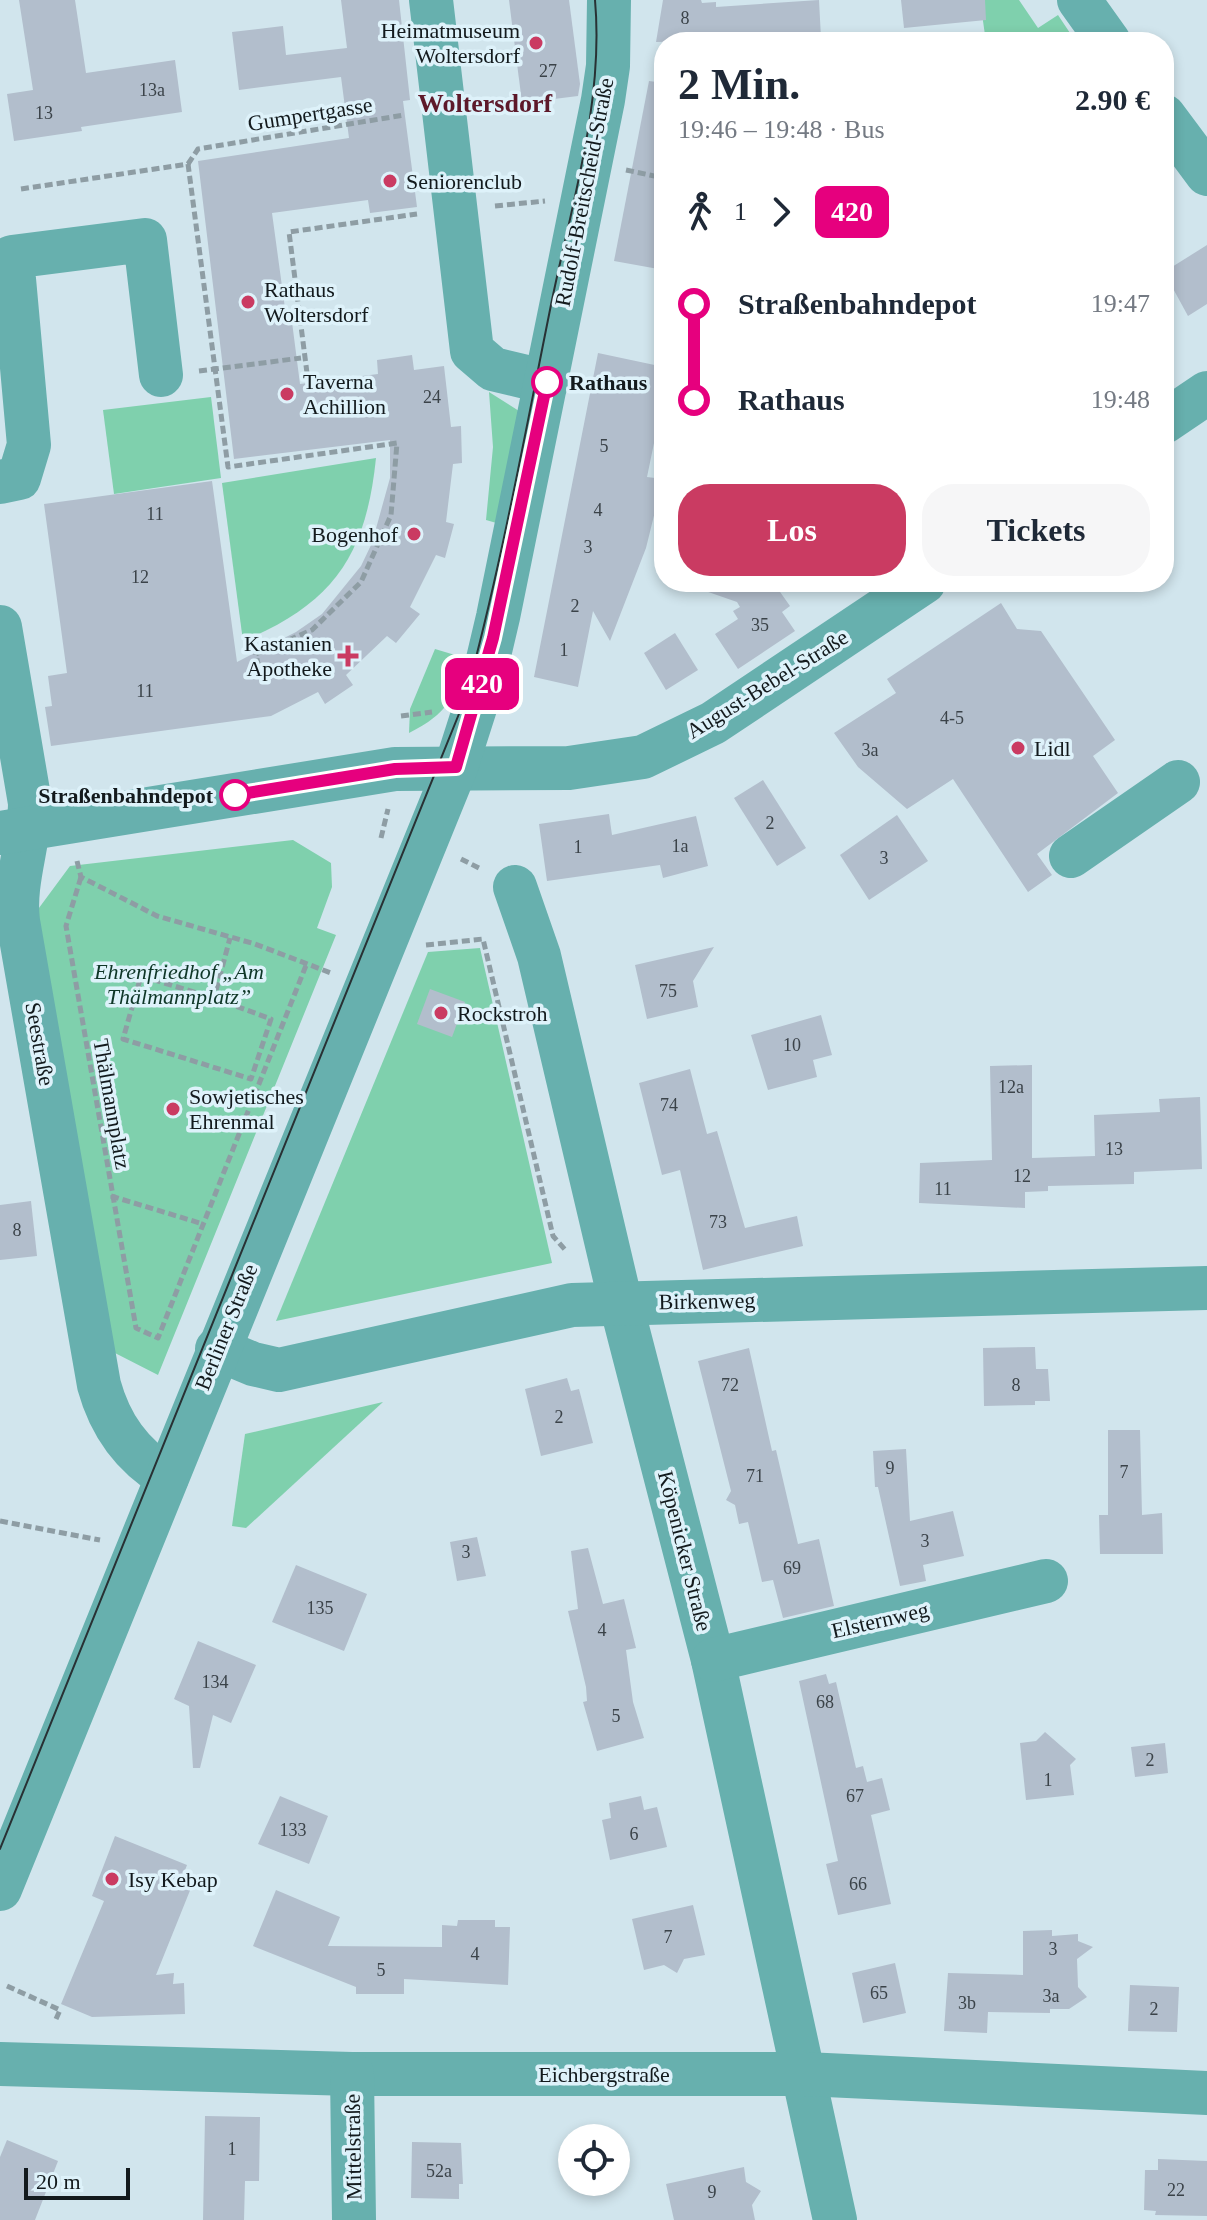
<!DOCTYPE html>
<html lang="de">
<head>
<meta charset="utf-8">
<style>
	:root { --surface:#fff; --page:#f6f6f7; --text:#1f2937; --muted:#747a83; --accent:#ca3b62 }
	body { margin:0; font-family:"Times New Roman",serif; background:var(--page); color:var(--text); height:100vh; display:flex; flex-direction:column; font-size:30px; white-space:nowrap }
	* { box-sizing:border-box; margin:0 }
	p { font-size:26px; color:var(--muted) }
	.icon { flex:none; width:44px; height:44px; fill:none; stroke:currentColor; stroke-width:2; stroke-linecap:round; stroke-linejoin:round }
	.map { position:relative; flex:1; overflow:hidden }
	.sheet { position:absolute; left:654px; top:32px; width:520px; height:560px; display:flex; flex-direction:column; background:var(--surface); border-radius:32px; box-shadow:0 4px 12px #0003 }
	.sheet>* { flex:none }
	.badge { padding:0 16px; border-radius:12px; font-size:28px; line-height:52px }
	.fabs { position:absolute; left:558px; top:2124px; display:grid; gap:16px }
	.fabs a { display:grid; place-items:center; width:72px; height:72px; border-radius:50%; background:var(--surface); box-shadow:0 4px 12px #0003; font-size:40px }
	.scale { position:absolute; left:24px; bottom:20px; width:106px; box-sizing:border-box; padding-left:8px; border:4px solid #131a1d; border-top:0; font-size:22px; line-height:28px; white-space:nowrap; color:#131a1d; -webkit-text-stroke:6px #def2fa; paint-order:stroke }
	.map>.badge { position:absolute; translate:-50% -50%; box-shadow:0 0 0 4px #fff }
	.legs { display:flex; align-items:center; gap:12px; height:88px; padding:0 24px; font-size:26px }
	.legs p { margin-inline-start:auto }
	.overview { display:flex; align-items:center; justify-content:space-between; height:136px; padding:0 24px }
	h1 { font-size:44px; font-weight:600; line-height:60px }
	.action { display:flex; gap:16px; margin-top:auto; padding:16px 24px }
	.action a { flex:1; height:92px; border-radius:32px; background:var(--accent); color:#fff; font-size:32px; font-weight:600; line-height:92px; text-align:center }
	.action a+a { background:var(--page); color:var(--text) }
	ul { padding:0 24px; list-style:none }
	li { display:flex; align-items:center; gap:28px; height:96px; font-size:30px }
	li i { display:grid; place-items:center; width:12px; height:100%; margin:0 10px; background:currentColor }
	li i::after { content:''; width:20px; height:20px; margin:-10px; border:6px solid; border-radius:50%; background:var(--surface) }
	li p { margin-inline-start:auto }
	li:first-child i { background:linear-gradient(#0000 50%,currentColor 0) }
	li:last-child i { background:linear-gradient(currentColor 50%,#0000 0) }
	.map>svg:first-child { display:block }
	.green { fill:#7fd0ad }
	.building { fill:#b2becc }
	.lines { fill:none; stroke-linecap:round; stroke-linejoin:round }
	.path { stroke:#8e9da4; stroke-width:5; stroke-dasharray:8 4; stroke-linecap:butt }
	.minor { stroke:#67b0ae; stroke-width:44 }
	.tram { stroke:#283134; stroke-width:2 }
	.line-1-casing { stroke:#fff; stroke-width:18 }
	.line-1 { stroke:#e6007e; stroke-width:12 }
	.poi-dot { fill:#ca3b62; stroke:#def2fa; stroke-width:3 }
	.stop-1-dot { fill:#fff; stroke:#e6007e; stroke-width:4 }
	.labels { text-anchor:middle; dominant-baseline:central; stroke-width:7; stroke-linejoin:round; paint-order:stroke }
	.number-label { font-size:18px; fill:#3b4349 }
	.poi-label { font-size:22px; fill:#131a1d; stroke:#def2fa; text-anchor:start }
	.street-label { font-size:22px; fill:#131a1d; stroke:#def2fa }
	.stop-label { font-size:22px; font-weight:bold; fill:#131a1d; stroke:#def2fa; text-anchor:start }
	.park-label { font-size:22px; font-style:italic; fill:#0e3627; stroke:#def2fa }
	.quarter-label { font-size:26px; font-weight:bold; fill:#5d192a; stroke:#def2fa }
</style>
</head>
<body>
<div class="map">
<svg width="1207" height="2220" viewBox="0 0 1207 2220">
	<rect width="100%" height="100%" fill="#d1e5ed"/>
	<g class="green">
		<path d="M980,0H1019L1038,28L1058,15L1076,42H986Z"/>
		<path d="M489,392L519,411L500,524L486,520L493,447Z"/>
		<path d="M211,397L221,478L114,494L103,410Z"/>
		<path d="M376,458C366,555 334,603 243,641L222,483Z"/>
		<path d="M435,649L465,658C454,699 448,713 409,733L410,709Z"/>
		<path d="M293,840L331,863L332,887L317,928L336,935L158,1375L113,1352L36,912L70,866Z"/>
		<path d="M480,948L552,1263L276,1321L428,952Z"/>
		<path d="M383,1402L246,1528L232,1526L245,1434Z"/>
	</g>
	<g class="building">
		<path d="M19,0H75L86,73L175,60L182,112L81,127L82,131L14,141L7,94L33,90Z"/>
		<path d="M341,0H399L410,100L403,101L417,207L370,213L368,200L272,213L287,323L292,322L300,384L378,374L377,360L412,355L414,370L444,366L451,427L461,426L462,463L453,464L446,522L454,524L445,558L436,555L410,607L420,614L396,643L387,636L346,675L353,685L325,704L318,692L271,716L51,746L45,707L52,706L48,676L67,673L44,504L212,481L237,662L296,632L322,614L361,566L372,543L390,478V440L234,459L198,161L349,138L341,77L239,90L232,32L283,26L286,55L347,48Z"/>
		<path d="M509,0H569L580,84L578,96L522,103Z"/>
		<path d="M663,0H701L702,3L716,2V7L819,0L821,38L656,42Z"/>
		<path d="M901,0H985L986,20L904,28Z"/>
		<path d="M649,81L664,83V270L614,261Z"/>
		<path d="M1207,245V304L1188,316L1164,272Z"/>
		<path d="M598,353L664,367V415L660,414L647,477L663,479L646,548L610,641L593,611L578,687L534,677Z"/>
		<path d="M692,582H773L790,606L782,612L795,631L738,669L715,634L738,619L733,611L740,607L737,602L691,586Z"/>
		<path d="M1001,603L1017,629L1041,631L1115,740L1093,756L1118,793L1037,854L1052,875L1028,892L953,779L907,809L858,767L834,733L896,693L887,679Z"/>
		<path d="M675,633L698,670L666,690L644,653Z"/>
		<path d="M763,780L806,848L777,866L734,798Z"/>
		<path d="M609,814L612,835L696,816L708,866L663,878L660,865L547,881L539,824Z"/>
		<path d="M897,815L928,861L869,900L840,855Z"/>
		<path d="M714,947L693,981L698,1007L647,1019L635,965Z"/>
		<path d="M430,989L465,1002L452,1037L417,1024Z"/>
		<path d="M821,1015L832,1055L813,1060L817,1077L768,1090L751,1035Z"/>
		<path d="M1032,1065V1158L1095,1156L1094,1115L1160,1112L1159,1099L1200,1097L1202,1169L1134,1172V1184L1048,1186V1191L1025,1192V1208L919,1203L920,1163L992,1160L990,1066Z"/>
		<path d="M690,1069L707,1134L717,1131L745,1228L797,1216L803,1246L703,1270L680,1170L662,1175L639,1083Z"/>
		<path d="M31,1201L37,1256L0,1260V1205Z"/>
		<path d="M1035,1347L1036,1369H1048L1050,1401H1035V1405L984,1406L983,1348Z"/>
		<path d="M749,1348L772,1451L776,1450L798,1544L819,1539L834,1606L783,1618L773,1580L762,1582L748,1522L739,1524L735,1505L726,1500L731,1491L698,1361Z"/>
		<path d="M567,1378L571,1391L579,1389L593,1443L541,1456L525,1389Z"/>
		<path d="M1108,1430H1140L1142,1515L1162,1513L1163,1554H1100L1099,1515H1108Z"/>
		<path d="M906,1449L910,1521L953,1511L964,1556L923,1565L926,1581L900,1586L878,1487H875L873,1451Z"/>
		<path d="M477,1537L486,1576L457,1581L450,1542Z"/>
		<path d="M588,1548L603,1604L624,1599L636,1648L626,1650L633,1702L644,1738L597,1751L583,1702L587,1701L586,1687L568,1611L578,1609L571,1551Z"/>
		<path d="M296,1565L367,1594L344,1651L272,1622Z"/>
		<path d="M198,1641L256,1665L231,1723L213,1715L200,1768H193L189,1706L174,1699Z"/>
		<path d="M826,1674L829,1684L836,1682L856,1768L863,1766L867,1782L882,1778L890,1810L871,1815L891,1904L838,1915L826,1864L838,1861L799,1681Z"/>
		<path d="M1045,1732L1076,1759L1070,1765L1074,1795L1026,1800L1020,1743L1036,1741Z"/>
		<path d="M1165,1743L1168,1773L1135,1777L1131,1747Z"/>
		<path d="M280,1796L328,1816L309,1864L258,1844Z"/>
		<path d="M641,1796L644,1810L657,1807L667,1847L610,1860L602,1820L611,1818L609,1803Z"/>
		<path d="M115,1836L187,1865L182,1878L193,1883L156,1975L174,1973L173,1984L184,1983L185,2014L92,2017L61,2004L104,1901L92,1896Z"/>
		<path d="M276,1890L340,1917L328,1946L442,1947V1925L457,1926L458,1920H495V1927H510L508,1985L404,1979V1994H356V1987L253,1946Z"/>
		<path d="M693,1905L705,1955L684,1959L677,1973L664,1965L644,1970L632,1919Z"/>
		<path d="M1052,1930V1936L1078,1934V1941L1093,1947L1077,1959L1078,1987L1087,1997L1069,2009H1050V2013L988,2012L987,2033L944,2031L948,1973L1023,1975V1931Z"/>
		<path d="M895,1963L906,2013L863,2023L852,1973Z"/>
		<path d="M1130,1985L1179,1987L1177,2032L1128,2031Z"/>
		<path d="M205,2116L260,2117L259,2181H245L244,2220H203Z"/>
		<path d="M7,2140L58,2161L35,2220H0V2157Z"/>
		<path d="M412,2142L461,2143L463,2184H459V2199L411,2198Z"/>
		<path d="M1158,2159L1207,2161V2216L1155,2215L1156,2211L1144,2210L1145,2170H1158Z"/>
		<path d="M744,2167L746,2182L761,2191L752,2205L755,2220H674L666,2184Z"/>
	</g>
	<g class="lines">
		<g class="path">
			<path d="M188,164L228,467L397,443L391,515L361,582L312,630L256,654L260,674"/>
			<path d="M188,164L198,149L404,115"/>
			<path d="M626,170L664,178"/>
			<path d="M21,189L188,164"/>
			<path d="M495,206L545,201"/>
			<path d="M199,371L301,358"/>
			<path d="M307,373L289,232L417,214"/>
			<path d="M401,716L432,712"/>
			<path d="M381,838L388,809"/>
			<path d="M461,859L481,869"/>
			<path d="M77,861L81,877L157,916L255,944L331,973"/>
			<path d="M81,877L66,926L136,1328L158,1338L307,963"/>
			<path d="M426,945L483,939L553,1236L567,1252"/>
			<path d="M214,998L271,1019L251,1079L123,1039L141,976L214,998L230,938"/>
			<path d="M215,1121L241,1130"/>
			<path d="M111,1196L203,1224"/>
			<path d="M0,1521L100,1540"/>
			<path d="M7,1986L60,2010L56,2019"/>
		</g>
		<g class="minor">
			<path d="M431,0L472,351L493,369L547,382"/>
			<path d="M1079,0L1109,42"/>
			<path d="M1164,116L1207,174"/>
			<path d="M1164,422L1207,393"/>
			<path d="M0,482L19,478L29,445L12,257L145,240L161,375"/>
			<path d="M0,627L30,803C30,842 13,882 18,921L99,1385C110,1425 131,1455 167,1477"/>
			<path d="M0,833L395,769L569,768L643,757L713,723L924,582"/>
			<path d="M1071,856L1178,782"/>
			<path d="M515,887L539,956L621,1304L713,1660L835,2220"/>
			<path d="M217,1349L253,1364L279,1370L572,1305L1207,1288"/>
			<path d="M713,1660L1046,1581"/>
			<path d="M0,1889L456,767L481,689L498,617L603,100L608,66L609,0"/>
			<path d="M0,2064L352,2074H805L1207,2093"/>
			<path d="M352,2074L354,2220"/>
		</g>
		<path class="tram" d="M0,1849L465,699C501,568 525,433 552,300C572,203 604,100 595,0"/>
	</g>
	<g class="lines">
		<defs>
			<path id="line-1" d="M235,795L395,769L456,767L493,638L547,382"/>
		</defs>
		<use href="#line-1" class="line-1-casing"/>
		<use href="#line-1" class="line-1"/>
	</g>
	<g class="poi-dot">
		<circle cx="536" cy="43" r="8"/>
		<circle cx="390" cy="181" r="8"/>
		<circle cx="248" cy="302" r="8"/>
		<circle cx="287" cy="394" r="8"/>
		<circle cx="414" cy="534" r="8"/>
		<path d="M344 644h8v8h8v8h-8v8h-8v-8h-8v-8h8z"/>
		<circle cx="1018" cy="748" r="8"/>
		<circle cx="441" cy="1013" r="8"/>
		<circle cx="173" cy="1109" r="8"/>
		<circle cx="112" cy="1879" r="8"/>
	</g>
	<g class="stop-1-dot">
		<circle cx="547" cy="382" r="14"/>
		<circle cx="235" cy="795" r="14"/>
	</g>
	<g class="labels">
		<g class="number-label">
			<text x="685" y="18">8</text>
			<text x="548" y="71">27</text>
			<text x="152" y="90">13a</text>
			<text x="44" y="113">13</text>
			<text x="432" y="397">24</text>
			<text x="604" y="446">5</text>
			<text x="598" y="510">4</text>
			<text x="155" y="514">11</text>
			<text x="588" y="547">3</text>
			<text x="140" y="577">12</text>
			<text x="575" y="606">2</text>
			<text x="760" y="625">35</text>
			<text x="564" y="650">1</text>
			<text x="145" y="691">11</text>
			<text x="952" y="718">4-5</text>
			<text x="870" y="750">3a</text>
			<text x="770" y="823">2</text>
			<text x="680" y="846">1a</text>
			<text x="578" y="847">1</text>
			<text x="884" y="858">3</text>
			<text x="668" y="991">75</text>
			<text x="792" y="1045">10</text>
			<text x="1011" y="1087">12a</text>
			<text x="669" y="1105">74</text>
			<text x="1114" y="1149">13</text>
			<text x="1022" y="1176">12</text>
			<text x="943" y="1189">11</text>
			<text x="718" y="1222">73</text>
			<text x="17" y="1230">8</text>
			<text x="730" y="1385">72</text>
			<text x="1016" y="1385">8</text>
			<text x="559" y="1417">2</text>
			<text x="890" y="1468">9</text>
			<text x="1124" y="1472">7</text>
			<text x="755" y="1476">71</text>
			<text x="925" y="1541">3</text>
			<text x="466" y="1552">3</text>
			<text x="792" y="1568">69</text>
			<text x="320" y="1608">135</text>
			<text x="602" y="1630">4</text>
			<text x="215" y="1682">134</text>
			<text x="825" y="1702">68</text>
			<text x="616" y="1716">5</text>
			<text x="1150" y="1760">2</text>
			<text x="1048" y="1780">1</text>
			<text x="855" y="1796">67</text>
			<text x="293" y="1830">133</text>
			<text x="634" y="1834">6</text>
			<text x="858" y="1884">66</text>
			<text x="668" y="1937">7</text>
			<text x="1053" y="1949">3</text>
			<text x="475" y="1954">4</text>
			<text x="381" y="1970">5</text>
			<text x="879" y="1993">65</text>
			<text x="1051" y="1996">3a</text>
			<text x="967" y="2003">3b</text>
			<text x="1154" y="2009">2</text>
			<text x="232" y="2149">1</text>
			<text x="439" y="2171">52a</text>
			<text x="1176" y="2190">22</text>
			<text x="712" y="2192">9</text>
		</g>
		<g class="poi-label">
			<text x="520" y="30" text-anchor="end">Heimatmuseum<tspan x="520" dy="25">Woltersdorf</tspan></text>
			<text x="406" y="181">Seniorenclub</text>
			<text x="264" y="289">Rathaus<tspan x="264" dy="25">Woltersdorf</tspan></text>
			<text x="303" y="381">Taverna<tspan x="303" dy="25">Achillion</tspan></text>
			<text x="398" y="534" text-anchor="end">Bogenhof</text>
			<text x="332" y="643" text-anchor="end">Kastanien<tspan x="332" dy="25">Apotheke</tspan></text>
			<text x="1034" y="748">Lidl</text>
			<text x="457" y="1013">Rockstroh</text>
			<text x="189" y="1096">Sowjetisches<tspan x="189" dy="25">Ehrenmal</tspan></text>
			<text x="128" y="1879">Isy Kebap</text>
		</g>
		<g class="street-label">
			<text transform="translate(310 114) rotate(-9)">Gumpertgasse</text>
			<text transform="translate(584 192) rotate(-79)">Rudolf-Breitscheid-Straße</text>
			<text transform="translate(767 684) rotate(-32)">August-Bebel-Straße</text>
			<text transform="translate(40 1044) rotate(80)">Seestraße</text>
			<text transform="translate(112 1104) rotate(80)">Thälmannplatz</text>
			<text transform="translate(707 1301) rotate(-1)">Birkenweg</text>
			<text transform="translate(226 1327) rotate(-68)">Berliner Straße</text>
			<text transform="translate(685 1551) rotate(76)">Köpenicker Straße</text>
			<text transform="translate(880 1620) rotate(-13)">Elsternweg</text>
			<text x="604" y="2074">Eichbergstraße</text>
			<text transform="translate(353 2147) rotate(-91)">Mittelstraße</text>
		</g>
		<g class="stop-label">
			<text x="569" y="382">Rathaus</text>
			<text x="213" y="795" text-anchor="end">Straßenbahndepot</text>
		</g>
		<g class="park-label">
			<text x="179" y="971">Ehrenfriedhof „Am<tspan x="179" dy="25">Thälmannplatz”</tspan></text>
		</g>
		<g class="quarter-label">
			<text x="485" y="103">Woltersdorf</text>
		</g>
	</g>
</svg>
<div class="fabs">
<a><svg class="icon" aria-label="locate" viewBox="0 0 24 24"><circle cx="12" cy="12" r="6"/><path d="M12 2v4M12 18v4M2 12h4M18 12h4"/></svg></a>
</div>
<div class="scale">20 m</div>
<b class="badge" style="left:482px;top:684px;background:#e6007e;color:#fff">420</b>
<section class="sheet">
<div class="overview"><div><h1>2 Min.</h1><p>19:46 – 19:48 · Bus</p></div><b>2.90 €</b></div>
<div class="legs"><svg class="icon" aria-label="walk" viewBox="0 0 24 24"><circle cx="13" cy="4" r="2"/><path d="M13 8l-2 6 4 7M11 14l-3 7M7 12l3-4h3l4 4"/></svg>1<svg class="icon" aria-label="forward" viewBox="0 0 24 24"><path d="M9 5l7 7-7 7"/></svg><b class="badge" style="background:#e6007e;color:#fff">420</b></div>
<ul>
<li><i style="color:#e6007e"></i><b>Straßenbahndepot</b><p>19:47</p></li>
<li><i style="color:#e6007e"></i><b>Rathaus</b><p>19:48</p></li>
</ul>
<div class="action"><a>Los</a><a>Tickets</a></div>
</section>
</div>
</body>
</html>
